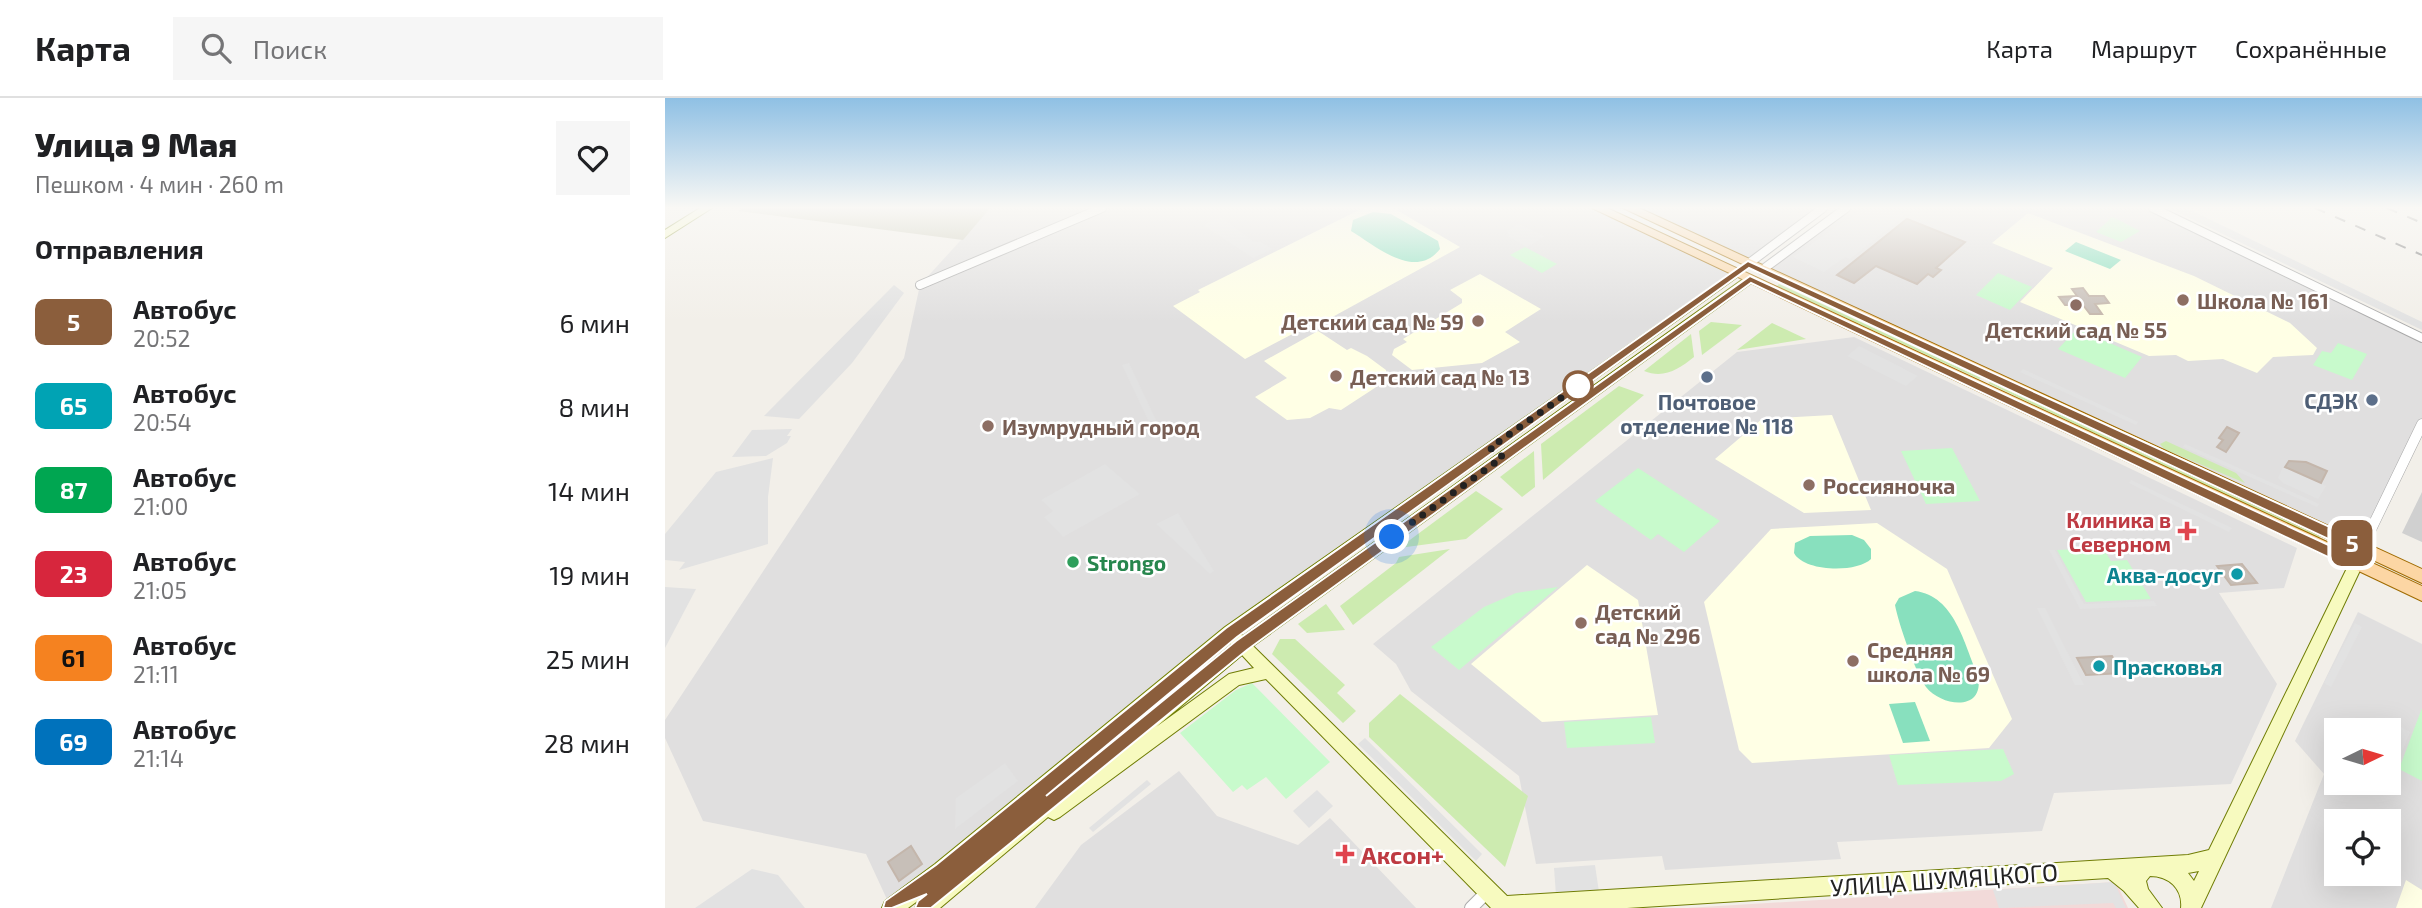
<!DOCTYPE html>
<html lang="ru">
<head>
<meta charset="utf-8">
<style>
	:root { --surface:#fff; --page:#f6f6f6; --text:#202124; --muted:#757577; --line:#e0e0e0 }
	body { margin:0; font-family:"Exo 2",sans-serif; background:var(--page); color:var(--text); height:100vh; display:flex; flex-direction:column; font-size:26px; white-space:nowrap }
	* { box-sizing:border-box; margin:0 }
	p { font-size:23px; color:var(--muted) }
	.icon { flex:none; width:38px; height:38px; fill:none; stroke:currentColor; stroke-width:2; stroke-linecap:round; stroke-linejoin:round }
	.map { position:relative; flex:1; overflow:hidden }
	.panel { display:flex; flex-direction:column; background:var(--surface); width:665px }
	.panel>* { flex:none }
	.badge { padding:0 14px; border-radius:10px; font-size:24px; line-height:46px }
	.needle { width:46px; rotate:85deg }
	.controls { position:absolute; left:1659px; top:620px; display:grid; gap:14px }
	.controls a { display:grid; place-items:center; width:77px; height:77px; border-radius:0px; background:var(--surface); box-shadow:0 7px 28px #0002; font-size:35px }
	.you { position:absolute; width:35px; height:35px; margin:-18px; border:5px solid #fff; border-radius:50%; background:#1a73e8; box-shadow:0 0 0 10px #1a73e833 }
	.map>.badge { position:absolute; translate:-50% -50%; box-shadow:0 0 0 4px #fff }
	h2 { padding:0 35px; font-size:26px; line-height:63px }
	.round { display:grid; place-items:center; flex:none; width:74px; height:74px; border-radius:0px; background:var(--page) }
	.summary { display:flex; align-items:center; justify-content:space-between; height:119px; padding:0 35px }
	h1 { font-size:33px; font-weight:800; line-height:52px }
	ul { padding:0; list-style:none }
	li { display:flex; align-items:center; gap:21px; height:84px; padding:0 35px }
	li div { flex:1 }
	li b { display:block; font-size:26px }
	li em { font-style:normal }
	li .badge { min-width:77px; font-weight:700; text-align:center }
	header { display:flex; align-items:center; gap:42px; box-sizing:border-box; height:98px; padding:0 35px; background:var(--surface); border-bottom:2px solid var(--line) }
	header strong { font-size:33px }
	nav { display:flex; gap:38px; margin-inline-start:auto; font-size:24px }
	.search { width:490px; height:63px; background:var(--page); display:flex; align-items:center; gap:18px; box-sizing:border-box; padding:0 24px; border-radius:0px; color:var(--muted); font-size:26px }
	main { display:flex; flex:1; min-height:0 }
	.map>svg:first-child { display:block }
	.residential { fill:#e0dfdf; fill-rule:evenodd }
	.commercial { fill:#f2dad9 }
	.education { fill:#ffffe5 }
	.religious { fill:#d0d0d0 }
	.construction { fill:#c7c7b4 }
	.grass { fill:#cdebb0 }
	.park { fill:#c8facc }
	.pitch { fill:#88e0be }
	.parking { fill:#e2e2e2 }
	.building { fill:#c7bfb8; stroke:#c4b6ab; stroke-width:2 }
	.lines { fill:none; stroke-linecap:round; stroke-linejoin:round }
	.street-far2-casing { stroke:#a9a9a9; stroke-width:10 }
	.street-far1-casing { stroke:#a9a9a9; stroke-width:11 }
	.street-casing { stroke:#a9a9a9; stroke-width:14 }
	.secondary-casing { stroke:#707d05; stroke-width:2 }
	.primary-casing { stroke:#a06b00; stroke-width:2 }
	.street-far2 { stroke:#fff; stroke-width:8 }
	.street-far1 { stroke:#fff; stroke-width:10 }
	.street { stroke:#fff; stroke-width:12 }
	.secondary { fill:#f7fabf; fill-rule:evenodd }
	.primary { fill:#fcd6a4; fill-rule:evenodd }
	.rail { stroke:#707070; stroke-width:2; stroke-dasharray:11 11; stroke-linecap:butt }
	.line { fill:#8b5e3c; stroke:#fff; stroke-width:2; fill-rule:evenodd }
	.walk { stroke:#222; stroke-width:7; stroke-dasharray:0 12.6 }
	.education-dot { fill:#8d6e63; stroke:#fff; stroke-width:2.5 }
	.service-dot { fill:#5c6f8a; stroke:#fff; stroke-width:2.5 }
	.stop-dot { fill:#fff; stroke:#8b5e3c; stroke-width:3.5 }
	.health-dot { fill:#e0444e; stroke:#fff; stroke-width:2.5 }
	.leisure-dot { fill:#2e9e5b; stroke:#fff; stroke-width:2.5 }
	.culture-dot { fill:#0f9aa8; stroke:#fff; stroke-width:2.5 }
	.labels { text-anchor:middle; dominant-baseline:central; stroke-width:5; stroke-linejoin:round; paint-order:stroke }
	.education-label { font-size:21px; font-weight:bold; fill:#785e54; stroke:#fff; text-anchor:start }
	.service-label { font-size:21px; font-weight:bold; fill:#4e5e75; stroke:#fff; text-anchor:end }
	.health-label { font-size:21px; font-weight:bold; fill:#be3a42; stroke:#fff; text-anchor:end }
	.leisure-label { font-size:21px; font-weight:bold; fill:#27864d; stroke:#fff; text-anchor:start }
	.culture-label { font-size:21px; font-weight:bold; fill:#0d838f; stroke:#fff; text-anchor:end }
	.near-health-label { font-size:24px; font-weight:bold; fill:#be3a42; stroke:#fff; text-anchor:start }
	.near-street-label { font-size:24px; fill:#222; stroke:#fff }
</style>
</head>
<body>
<header>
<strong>Карта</strong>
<div class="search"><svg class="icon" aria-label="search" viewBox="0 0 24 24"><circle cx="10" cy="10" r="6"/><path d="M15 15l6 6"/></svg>Поиск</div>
<nav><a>Карта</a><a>Маршрут</a><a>Сохранённые</a></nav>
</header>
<main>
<section class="panel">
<div class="summary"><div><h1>Улица 9 Мая</h1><p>Пешком · 4 мин · 260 m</p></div><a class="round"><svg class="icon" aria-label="heart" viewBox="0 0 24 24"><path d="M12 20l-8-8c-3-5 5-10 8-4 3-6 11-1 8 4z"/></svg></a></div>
<h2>Отправления</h2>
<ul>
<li><span class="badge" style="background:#8b5e3c;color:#fff">5</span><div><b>Автобус</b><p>20:52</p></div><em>6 мин</em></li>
<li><span class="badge" style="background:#00a3b4;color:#fff">65</span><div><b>Автобус</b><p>20:54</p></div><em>8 мин</em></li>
<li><span class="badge" style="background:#00a651;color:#fff">87</span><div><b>Автобус</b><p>21:00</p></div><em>14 мин</em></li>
<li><span class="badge" style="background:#d7263d;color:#fff">23</span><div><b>Автобус</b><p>21:05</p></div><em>19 мин</em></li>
<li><span class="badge" style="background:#f58220;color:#111">61</span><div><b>Автобус</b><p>21:11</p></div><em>25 мин</em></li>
<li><span class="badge" style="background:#0072bc;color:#fff">69</span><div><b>Автобус</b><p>21:14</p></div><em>28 мин</em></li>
</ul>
</section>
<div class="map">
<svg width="1757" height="810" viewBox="0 0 1757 810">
	<rect width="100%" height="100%" fill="#f2efe9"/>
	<g class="residential">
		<path d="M325,110H933L1071,175L566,534L226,810L201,756L38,723L0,640V622L239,260L255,187Z"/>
		<path d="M964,110H1158L1083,166Z"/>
		<path d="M1181,110H1488L1757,240V326L1697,450L1097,173Z"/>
		<path d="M1189,239L1632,450L1619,490L1554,495L1612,586L1566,686L1389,695L1377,733L1172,744L1176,761L1000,772L997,758L871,766L854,678L746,593L731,566L708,546L1072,254Z"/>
		<path d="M1693,514L1757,546V810H1606L1659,676L1630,643ZM1671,632H1724V684H1671ZM1671,723H1724V775H1671Z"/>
		<path d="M514,673L552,718L633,747L665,720L751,810H370L416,747Z"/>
	</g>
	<path class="commercial" d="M1451,784L1463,810H1021Z"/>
	<g class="education">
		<path d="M698,110H728L795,149L662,222L658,220L580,261L508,208L535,194L533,192Z"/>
		<path d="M1363,115L1529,178L1625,225L1652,250L1648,257L1608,259L1592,275L1558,261L1523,263L1511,257L1484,258L1355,204L1388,170L1327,145Z"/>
		<path d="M815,176L876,211L840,234L855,244L817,265L747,272L727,257L729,251L742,244L738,241L797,205V201L785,192Z"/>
		<path d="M653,233L682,252L686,250L702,258L721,272L722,282L676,312L664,310L645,320L622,322L590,299L622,280L599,263Z"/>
		<path d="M1167,317L1206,412L1139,415L1050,361L1097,321Z"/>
		<path d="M1212,425L1282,471L1347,621L1324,650L1087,665L1074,652L1039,504L1106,431Z"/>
		<path d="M922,467L973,502L993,617L877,624L806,566Z"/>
		<path d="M1741,782L1757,792V810H1731Z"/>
	</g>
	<path class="religious" d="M1757,394V444L1737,435Z"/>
	<path class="construction" d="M78,110H325L298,142L73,113Z"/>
	<g class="grass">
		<path d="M1114,186L1316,280L1314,281L1112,188Z"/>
		<path d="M1046,224L1077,227L1037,257L1034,233Z"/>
		<path d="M1107,225L1141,241L1072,252Z"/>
		<path d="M1026,236L1029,259C1014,271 999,281 979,273Z"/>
		<path d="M1325,284L1655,438L1654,441L1323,285Z"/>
		<path d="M954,288L979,297L878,382L876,346Z"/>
		<path d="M1501,343L1571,375L1580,385L1499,351L1495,346Z"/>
		<path d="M869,353L870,389L857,399L835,379Z"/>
		<path d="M811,393L838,411L801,441L734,450Z"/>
		<path d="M785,451L688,527L675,508L731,465L734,459Z"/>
		<path d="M661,506L680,532L642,535L633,526Z"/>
		<path d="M615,541H630L680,587L672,595L691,613L678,625L607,556Z"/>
		<path d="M735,596L863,698L840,769L704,639V625Z"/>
	</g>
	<g class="park">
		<path d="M1447,119H1448L1475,133L1456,144L1431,134Z"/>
		<path d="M860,149L892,166L877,175L845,157Z"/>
		<path d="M1333,175L1367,189L1345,212L1311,197Z"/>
		<path d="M1412,231L1477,259L1460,280L1393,251Z"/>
		<path d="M1673,245L1702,256L1687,282L1648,267L1657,253L1666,255Z"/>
		<path d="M1287,350L1315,403L1261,406L1236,353Z"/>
		<path d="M973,370L1055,423L1019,454L993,436L986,442L930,403Z"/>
		<path d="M1438,450L1446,463L1462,462L1486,501L1421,504L1392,452Z"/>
		<path d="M893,489L794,572L766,549L819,509L851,495Z"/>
		<path d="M587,585L665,664L621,701L601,679L582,692L577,687L568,694L515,635L571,592Z"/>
		<path d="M1757,610V683L1734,671Z"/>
		<path d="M986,619L990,645L902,650L899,624Z"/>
		<path d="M1338,651L1349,676L1336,683L1233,687L1224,657Z"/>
	</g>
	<g class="pitch">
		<path d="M708,114L726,116L773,143L775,151C750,183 711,148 686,133L688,122Z"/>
		<path d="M1411,144L1456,162L1445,171L1400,153Z"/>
		<path d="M1187,437L1199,442L1206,451V461C1192,475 1139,474 1129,455L1130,445L1145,438Z"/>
		<path d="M1250,493C1290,498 1299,546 1313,578C1320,614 1277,609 1261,589C1251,576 1233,524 1230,507L1234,500Z"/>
		<path d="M1250,604L1265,643L1238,645L1224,606Z"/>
	</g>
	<g class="parking">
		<path d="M1198,110H1221L1239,118L1185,161L1180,159L1159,174L1128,159Z"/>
		<path d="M1504,110H1521L1757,224V232Z"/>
		<path d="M556,119L589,144H596L607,151L588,160L538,127Z"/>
		<path d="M854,126L880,138L862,149L844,139L842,133Z"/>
		<path d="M229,187L239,195L187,265L134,321L99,318Z"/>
		<path d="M1194,248L1253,278L1241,288L1182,258Z"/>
		<path d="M464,265L491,322L484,324L457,267Z"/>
		<path d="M1358,271L1473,324L1471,327L1355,274Z"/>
		<path d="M127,331L122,338H126L122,345L101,358L67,359L87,332Z"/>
		<path d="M1520,346L1654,406L1652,409L1518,349Z"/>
		<path d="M108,360L103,399V446L14,472L20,464L0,462V436L51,374Z"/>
		<path d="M440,366L475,396L398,439L379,419L388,413L376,402Z"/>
		<path d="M1618,369L1661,388L1653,401L1618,385L1613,380Z"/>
		<path d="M1466,382L1567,430L1564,434L1464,385Z"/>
		<path d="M513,415L549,473L545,476L491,426Z"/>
		<path d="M1384,452H1390L1419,506L1489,503L1492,508L1415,511Z"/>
		<path d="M0,489L31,491L0,550Z"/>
		<path d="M1372,510H1380L1419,587H1410Z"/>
		<path d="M1690,525L1697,529L1666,589L1659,585Z"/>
		<path d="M1734,628L1745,634L1731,668L1724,664V653Z"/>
		<path d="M700,640L817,756L811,763L693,646Z"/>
		<path d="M340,665L353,683L290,731L291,700Z"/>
		<path d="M482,682L486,686L428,734L424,730Z"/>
		<path d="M652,692L668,708L644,730L628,713Z"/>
		<path d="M930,767L934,794L891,797L889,770Z"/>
		<path d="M87,771L113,777L140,810H30Z"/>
		<path d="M1449,784L1461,810H1451L1448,805L1334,810L1328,792Z"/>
	</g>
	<g class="building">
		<path d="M1242,121L1300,144L1271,170L1276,172L1268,179L1263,176L1252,186L1211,168L1189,185L1172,177Z"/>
		<path d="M1418,190L1424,198H1439L1444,205L1430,206L1437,216H1425L1418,207H1400L1394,199L1412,198L1407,191Z"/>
		<path d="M1562,329L1574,335L1561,354L1552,349L1558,342L1554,340Z"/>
		<path d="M1624,363L1641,364L1662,373L1656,385L1620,369Z"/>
		<path d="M1577,466L1592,485L1566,487L1552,468Z"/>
		<path d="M1447,558L1457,575L1421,577L1412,560Z"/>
		<path d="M246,748L257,766L234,783L223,764Z"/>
	</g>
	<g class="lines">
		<defs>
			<g id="street-far2">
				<path d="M1488,110L1757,240"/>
				<path d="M1083,166L1158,110"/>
				<path d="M1097,172L1181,110"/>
				<path d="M255,187L437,110"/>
			</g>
			<path id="street-far1" d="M1697,450L1757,326"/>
			<path id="street" d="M806,810L823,793"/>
			<g id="secondary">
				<path d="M35,110H47L0,140V132Z"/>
				<path d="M1071,172L1075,173V177L575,536L578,538L1081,179H1089V183L588,548L842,798L1523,757L1544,752L1684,466L1686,462H1696L1698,466L1536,810H1516C1518,791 1504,778 1485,778L1481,783L1483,791L1497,810H1474L1459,793L1443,780L962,810H826L601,581L574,587L395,719L389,722L383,719L275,810H250L253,803L262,796L243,810H217L220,803L270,766L560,529ZM565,544L566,547L368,709ZM577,557L589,570L564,576L491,629ZM1534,773L1529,783L1523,775Z"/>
			</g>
			<g id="primary">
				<path d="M927,110H942L1757,488V503Z"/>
				<path d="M958,110H974L1757,471V485Z"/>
			</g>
		</defs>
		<use href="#street-far2" class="street-far2-casing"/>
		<use href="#street-far1" class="street-far1-casing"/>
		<use href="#street" class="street-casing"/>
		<use href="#secondary" class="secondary-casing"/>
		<use href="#primary" class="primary-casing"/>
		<use href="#street-far2" class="street-far2"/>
		<use href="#street-far1" class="street-far1"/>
		<use href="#street" class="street"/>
		<use href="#secondary" class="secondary"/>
		<use href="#primary" class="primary"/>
		<g class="rail">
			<path d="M1650,110L1757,157"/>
			<path d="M1722,110L1757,125"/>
		</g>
	</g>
	<linearGradient id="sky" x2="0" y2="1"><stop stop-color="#8fc0e4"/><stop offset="0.49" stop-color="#f9f8f5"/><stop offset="1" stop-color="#f9f8f5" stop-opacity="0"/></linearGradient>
	<rect width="1757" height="224" fill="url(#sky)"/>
	<path class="line" d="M1083,163L1702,446L1704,450L1696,470H1686L1086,185L582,552L266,810H250L253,803L262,796L227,810H218L220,803L271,767L561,530ZM1084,170L1689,453L1687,458L1085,178L571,543L381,698L572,539Z"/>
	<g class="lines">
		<path class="walk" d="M727,439L838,359L825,350L920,283L913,288"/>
	</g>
	<g class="education-dot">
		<circle cx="1518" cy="202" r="7"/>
		<circle cx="1411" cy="207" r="7"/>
		<circle cx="813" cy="223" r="7"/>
		<circle cx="671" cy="278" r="7"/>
		<circle cx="323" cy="328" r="7"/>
		<circle cx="1144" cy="387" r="7"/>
		<circle cx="916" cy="525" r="7"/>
		<circle cx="1188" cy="563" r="7"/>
	</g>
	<g class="service-dot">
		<circle cx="1042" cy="279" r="7"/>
		<circle cx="1707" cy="302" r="7"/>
	</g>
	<circle class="stop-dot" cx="913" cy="288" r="14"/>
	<g class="health-dot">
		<path d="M1518.5 422.5h7v7h7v7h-7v7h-7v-7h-7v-7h7z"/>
		<path d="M676.5 745.5h7v7h7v7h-7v7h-7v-7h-7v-7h7z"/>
	</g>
	<circle class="leisure-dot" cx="408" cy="464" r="7"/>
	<g class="culture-dot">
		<circle cx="1572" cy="476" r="7"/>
		<circle cx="1434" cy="568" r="7"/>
	</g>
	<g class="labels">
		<g class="education-label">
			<text x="1532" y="202">Школа № 161</text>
			<text x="799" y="223" text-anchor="end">Детский сад № 59</text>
			<text x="1411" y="231" text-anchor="middle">Детский сад № 55</text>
			<text x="685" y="278">Детский сад № 13</text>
			<text x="337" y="328">Изумрудный город</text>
			<text x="1158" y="387">Россияночка</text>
			<text x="930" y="513">Детский<tspan x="930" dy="24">сад № 296</tspan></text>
			<text x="1202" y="551">Средняя<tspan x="1202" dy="24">школа № 69</tspan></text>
		</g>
		<g class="service-label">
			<text x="1693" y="302">СДЭК</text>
			<text x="1042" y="303" text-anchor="middle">Почтовое<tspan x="1042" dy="24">отделение № 118</tspan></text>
		</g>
		<g class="health-label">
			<text x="1506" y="421">Клиника в<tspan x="1506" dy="24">Северном</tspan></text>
		</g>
		<g class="leisure-label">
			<text x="422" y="464">Strongo</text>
		</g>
		<g class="culture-label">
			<text x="1558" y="476">Аква-досуг</text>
			<text x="1448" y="568" text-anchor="start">Прасковья</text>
		</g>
		<g class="near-health-label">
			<text x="696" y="756">Аксон+</text>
		</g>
		<g class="near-street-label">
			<text transform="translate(1279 781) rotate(-4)">УЛИЦА ШУМЯЦКОГО</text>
		</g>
	</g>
</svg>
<div class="controls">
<a><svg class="needle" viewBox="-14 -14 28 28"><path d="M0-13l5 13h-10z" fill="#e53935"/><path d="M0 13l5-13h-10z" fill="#757577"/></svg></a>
<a><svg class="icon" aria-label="locate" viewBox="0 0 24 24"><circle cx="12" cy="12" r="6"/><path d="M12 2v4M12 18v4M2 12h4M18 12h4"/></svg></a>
</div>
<div class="you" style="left:727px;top:439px"></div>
<b class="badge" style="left:1687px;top:445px;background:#8b5e3c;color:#fff">5</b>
</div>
</main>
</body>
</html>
